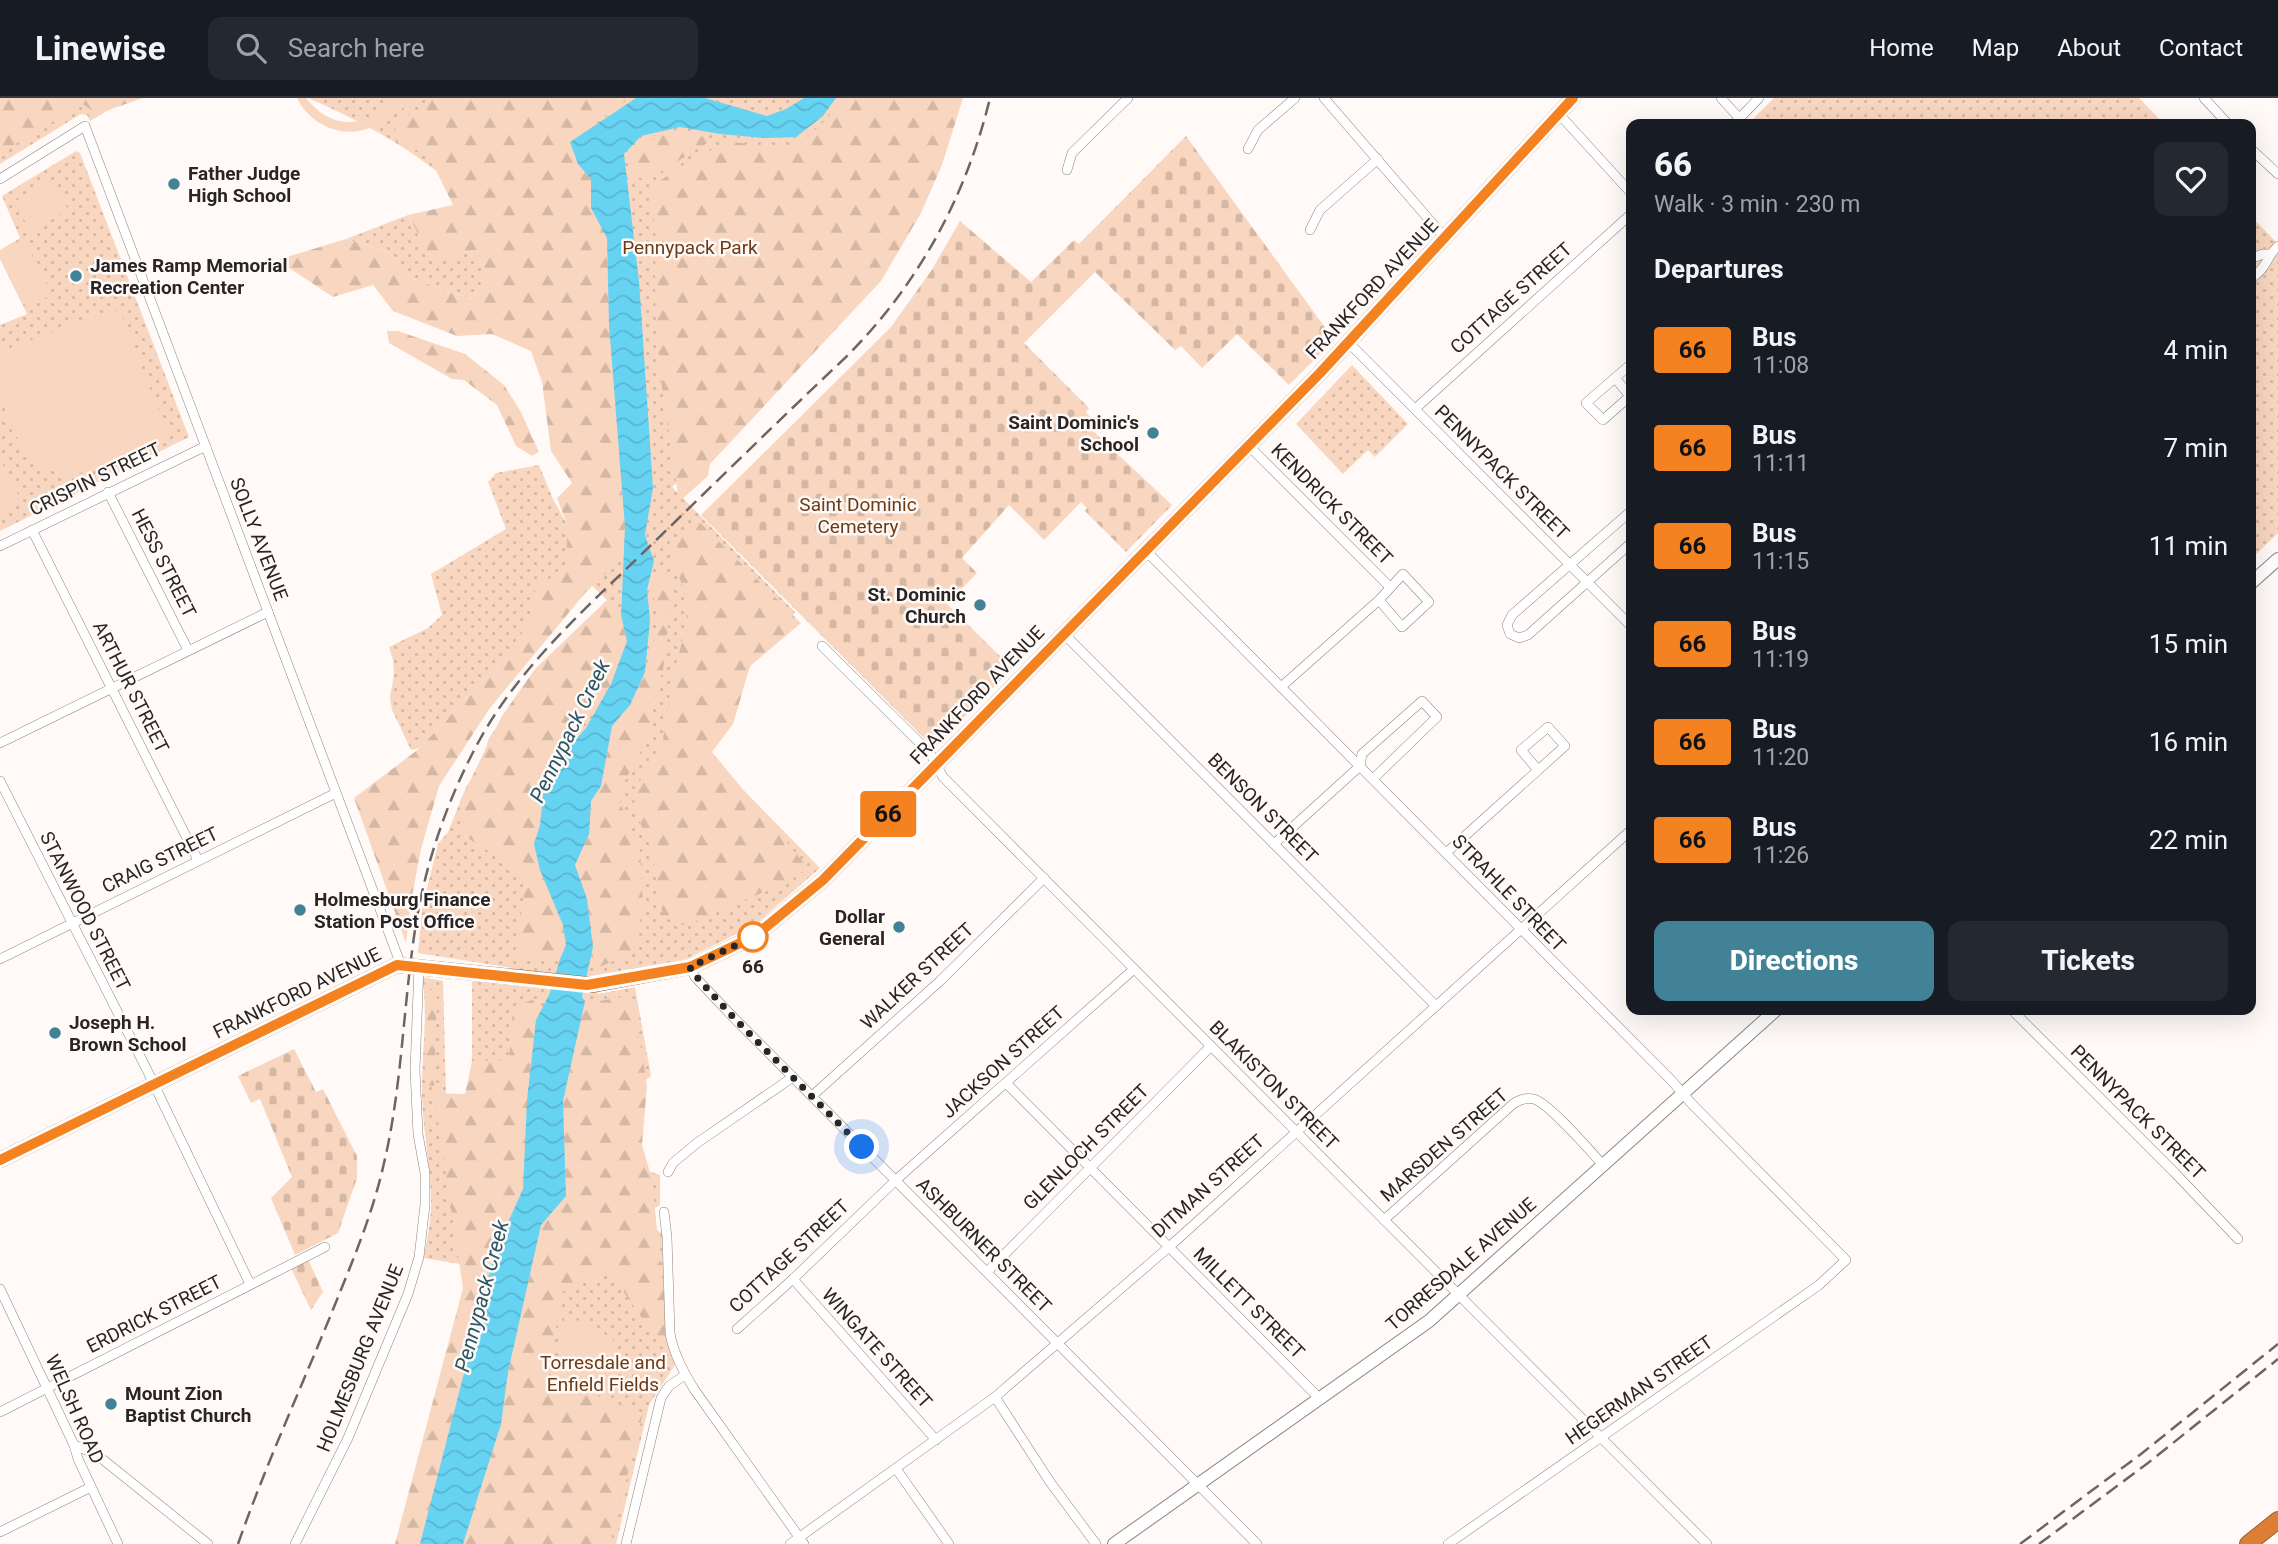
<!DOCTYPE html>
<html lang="en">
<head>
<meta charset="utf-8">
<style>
	:root { --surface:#171b24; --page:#242831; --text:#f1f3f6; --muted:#9ea1a6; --line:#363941; --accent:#428296 }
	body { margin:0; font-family:Roboto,sans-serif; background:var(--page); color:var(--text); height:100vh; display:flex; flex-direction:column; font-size:26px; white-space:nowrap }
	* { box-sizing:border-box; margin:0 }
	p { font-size:23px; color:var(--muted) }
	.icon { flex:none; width:38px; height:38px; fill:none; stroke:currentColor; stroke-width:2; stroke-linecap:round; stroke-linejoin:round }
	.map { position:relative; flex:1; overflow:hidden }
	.drawer { position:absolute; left:1626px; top:21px; width:630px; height:896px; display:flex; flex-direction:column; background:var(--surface); border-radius:14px; box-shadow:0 7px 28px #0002 }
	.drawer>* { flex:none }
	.badge { padding:0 14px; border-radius:5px; font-size:24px; line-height:46px }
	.you { position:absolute; width:35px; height:35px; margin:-18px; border:5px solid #fff; border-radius:50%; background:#1a73e8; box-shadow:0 0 0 10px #1a73e833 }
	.map>.badge { position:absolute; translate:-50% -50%; box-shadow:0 0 0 4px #fff }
	h2 { padding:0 28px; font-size:26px; line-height:63px }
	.round { display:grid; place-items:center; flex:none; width:74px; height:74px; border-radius:14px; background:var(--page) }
	.summary { display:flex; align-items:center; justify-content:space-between; height:119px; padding:0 28px }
	h1 { font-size:33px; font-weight:800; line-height:52px }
	.action { display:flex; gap:14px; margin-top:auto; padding:14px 28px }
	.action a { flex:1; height:80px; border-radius:14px; background:var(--accent); color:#fff; font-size:28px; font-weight:800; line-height:80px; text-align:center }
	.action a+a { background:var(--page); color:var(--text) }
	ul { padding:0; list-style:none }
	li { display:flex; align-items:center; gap:21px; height:98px; padding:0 28px }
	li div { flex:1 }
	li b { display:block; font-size:26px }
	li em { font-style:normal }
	li .badge { min-width:77px; font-weight:700; text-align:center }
	header { display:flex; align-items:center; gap:42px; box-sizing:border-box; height:98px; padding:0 35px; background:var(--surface); border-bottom:2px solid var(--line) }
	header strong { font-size:33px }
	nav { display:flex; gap:38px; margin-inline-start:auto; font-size:24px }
	.search { width:490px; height:63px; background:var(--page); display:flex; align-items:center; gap:18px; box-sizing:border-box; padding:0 24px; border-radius:14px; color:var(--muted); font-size:26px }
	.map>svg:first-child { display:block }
	.green { fill:url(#green-dots) }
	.forest { fill:url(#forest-firs) }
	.cemetery { fill:url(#cemetery-stones) }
	.pitch { fill:#f9d6bf }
	.water { fill:url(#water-waves) }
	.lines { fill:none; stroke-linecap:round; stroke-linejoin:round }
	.street-casing { stroke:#8b8581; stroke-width:10 }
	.secondary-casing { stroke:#8b8581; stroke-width:14 }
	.primary-casing { stroke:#9e5f2f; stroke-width:16 }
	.highway-casing { stroke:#9e5f2f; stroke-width:18 }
	.street { stroke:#fff; stroke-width:9 }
	.secondary { stroke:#fff; stroke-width:12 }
	.primary { stroke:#ebb286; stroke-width:14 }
	.highway { stroke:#dd7e35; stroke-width:16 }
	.rail { stroke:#6a6665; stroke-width:2.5; stroke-dasharray:14 7; stroke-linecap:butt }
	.line-casing { stroke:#fff; stroke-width:16 }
	.line { stroke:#f58220; stroke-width:10 }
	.walk { stroke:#282524; stroke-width:7; stroke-dasharray:0 12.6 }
	.poi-dot { fill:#428296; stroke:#fffaf8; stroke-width:2.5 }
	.stop-dot { fill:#fff; stroke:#f58220; stroke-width:3.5 }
	.labels { text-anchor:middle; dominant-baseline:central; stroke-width:5; stroke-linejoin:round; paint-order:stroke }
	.poi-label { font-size:19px; font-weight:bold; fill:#282524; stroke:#fffaf8; text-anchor:start }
	.park-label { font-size:19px; fill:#6b3b17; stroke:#fffaf8 }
	.street-label { font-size:19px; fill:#282524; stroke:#fffaf8 }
	.stop-label { font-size:19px; font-weight:bold; fill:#282524; stroke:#fffaf8 }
	.water-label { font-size:21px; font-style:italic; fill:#285765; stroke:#fffaf8 }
</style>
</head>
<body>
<header>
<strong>Linewise</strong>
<div class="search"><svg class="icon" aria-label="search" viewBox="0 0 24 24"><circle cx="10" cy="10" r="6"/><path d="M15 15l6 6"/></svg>Search here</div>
<nav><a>Home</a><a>Map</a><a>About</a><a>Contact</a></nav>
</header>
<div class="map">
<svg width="2278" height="1446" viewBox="0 0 2278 1446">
	<defs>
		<pattern id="green-dots" width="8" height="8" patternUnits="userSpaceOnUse" patternTransform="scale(1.75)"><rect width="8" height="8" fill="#f9d6bf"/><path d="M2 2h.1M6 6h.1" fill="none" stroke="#d5b8a4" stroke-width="1.8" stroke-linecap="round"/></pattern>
		<pattern id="forest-firs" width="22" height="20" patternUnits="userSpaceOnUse" patternTransform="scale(1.75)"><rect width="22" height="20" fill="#f9d6bf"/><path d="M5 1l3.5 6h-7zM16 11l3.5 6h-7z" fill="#d5b8a4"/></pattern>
		<pattern id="cemetery-stones" width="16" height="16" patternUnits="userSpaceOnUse" patternTransform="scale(1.75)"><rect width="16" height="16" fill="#f9d6bf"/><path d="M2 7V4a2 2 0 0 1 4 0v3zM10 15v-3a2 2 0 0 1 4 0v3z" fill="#d5b8a4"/></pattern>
		<pattern id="water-waves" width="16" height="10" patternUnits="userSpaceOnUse" patternTransform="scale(1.75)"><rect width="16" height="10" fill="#67d3f3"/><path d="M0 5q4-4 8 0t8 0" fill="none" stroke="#59b5d0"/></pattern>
	</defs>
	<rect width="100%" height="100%" fill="#fffaf8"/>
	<g class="green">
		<path d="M0,0H129L90,23L87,17L81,16L0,66Z"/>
		<path d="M308,0H955L753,316L672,389L795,514L749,570L702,650L820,770L755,827L682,863L598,879V896L635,889L651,978L637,988L640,1070L660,1077V1107L652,1112L656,1132L662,1135L665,1235L675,1267L649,1307L616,1446H410L496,1172L423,1160C427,1144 430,1128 431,1112C432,1074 423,1036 422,998C421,959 429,918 422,879L443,883L446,996L472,997V882L509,886L512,870L418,855L422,811L438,746L448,734L467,687L478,674L489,640L504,619L608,503L584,480L572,277L443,78C401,45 357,21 308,0Z"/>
		<path d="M1774,0H2139L2164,26H1748Z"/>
		<path d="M76,53L80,55L189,339L0,433V227L27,216L0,161V152L20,140L2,98Z"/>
		<path d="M408,117L433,163L476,152L487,176L472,201L413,181L387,153L346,141Z"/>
		<path d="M2250,117L2278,146V435L2251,461Z"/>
		<path d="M1352,267L1408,326L1375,359L1368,352L1343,376L1296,326Z"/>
		<path d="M539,367L553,401L567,426V471L539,487L529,504L538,516L496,568L420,650L411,652L392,612L390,599L394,577L393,562L389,549L428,530L442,517L431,476L506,431L488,384L496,375Z"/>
	</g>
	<g class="forest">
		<path d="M0,0H143L97,16L83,6L0,55Z"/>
		<path d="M435,0H630L570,44L578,66L591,81V110L607,140L609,227L625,429L620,463L586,494L490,610L439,688L421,751L411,804L406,845L354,700L420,650L496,568L537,516L528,504L539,487L567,470V426L557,400L572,385L551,353L542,284L531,253L492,236L457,238L393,213L373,187L333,199L277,162L346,141L387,153L413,181L472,201L487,176L476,152L433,164L408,117L453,107L428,56L396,45L395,26Z"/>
		<path d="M842,0H963L942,67L921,115L881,183L710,366L708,378L679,404L662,289L656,231L655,183L656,141L651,98L658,84L685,66L728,43L768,49L799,46L828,20Z"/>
		<path d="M680,31L712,42L647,82L634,78L628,65L642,41Z"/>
		<path d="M387,233H398L465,256L504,287L521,314L539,354L532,358L516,348L497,307L464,282L452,281L389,245Z"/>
		<path d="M696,421L801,525L750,568L733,626L712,654L808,770L789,783L685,828L663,819L650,747L634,711L635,692L663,642L672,583L687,524L684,493L668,447Z"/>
		<path d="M662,468L668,478L672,494L663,572L652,612L650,638L623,686L620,705L640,750L643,810L634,854L597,870L587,801L575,767L589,736L591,703L601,688L612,628L630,607L645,574L658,526L652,488Z"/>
		<path d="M607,502L621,517L627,543L611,586L581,624L562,637L544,688L540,727L534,744L540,772L563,827L566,847L560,861L515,860L525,789L506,764L463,737L460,703L502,618L535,571Z"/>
		<path d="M428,892H437L434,988L425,987Z"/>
		<path d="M632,897L647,987L642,1047L652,1081L662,1183L675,1267L609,1173L562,1194L548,1279L643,1315L610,1446H463L501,1326L508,1274L541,1127L566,1098L563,1003L585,903H600Z"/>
		<path d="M543,898L536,922L527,1002L523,1091L496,1151L420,1446H395L463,1190L434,995L465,996L472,963L509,962L513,909Z"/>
	</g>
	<g class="cemetery">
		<path d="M1186,38L1334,242L1289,287L1237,236L1202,270L1181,248L1175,252L1095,174L1024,245L1089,310L1086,314L1094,324V334L1172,407L1126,454L1085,413L1087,410L1081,404L1044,442L1009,407L962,460L977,475L947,506L1012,570L934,650L701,417L891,229L931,173L960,123L1031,184L1074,142L1079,146Z"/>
		<path d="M294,951L316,994L323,991L357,1058V1080L338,1135L295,1157L271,1100L292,1079L260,1001L251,1005L238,978Z"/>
		<path d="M308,1161L323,1194L311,1212L291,1170Z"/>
	</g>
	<g class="pitch">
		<path d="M297,0H306C320,18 341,30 364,21C376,17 385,6 397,1C403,0 412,0 419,0C404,9 388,21 372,29C343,42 310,27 297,0Z"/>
		<path d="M50,81L68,111L32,134L13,105Z"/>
		<path d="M19,143L25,144L50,193L49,198L28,209L23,206L0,159L2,153Z"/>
		<path d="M112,211L121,215L170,342L85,374L68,377L33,364L21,349L0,299V254Z"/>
		<path d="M0,360L22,404L0,415Z"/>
		<path d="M564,1221L582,1223L613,1241L616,1276L606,1297L555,1279Z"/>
	</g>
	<path class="water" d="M636,0H705L767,18L786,11L804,0H836L823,18L796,39L765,40L720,36L680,29L641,38L624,56L639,183L653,390L645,437L654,463L647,492L650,522L645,574L630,607L612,628L601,688L591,703L589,736L575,767L587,801L593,849L582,899L585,903L563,1003L566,1098L541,1127L508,1274L501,1326L463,1446H420L496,1151L523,1091L527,1002L536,922L550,895L560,861L566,847L563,827L540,772L534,746L540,727L544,688L562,657L586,630L611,586L627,543L621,517L625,429L609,227L607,140L591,110V81L578,66L570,44Z"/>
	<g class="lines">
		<defs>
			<g id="street">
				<path d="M1324,0L1445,140"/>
				<path d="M1721,0L1740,21"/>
				<path d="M2204,0L2228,26"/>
				<path d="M1559,16L1631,95"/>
				<path d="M1734,26L1759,0"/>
				<path d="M2250,50L2278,76"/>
				<path d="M1248,51L1258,32L1295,0"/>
				<path d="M1067,72L1072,55L1128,0"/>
				<path d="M0,81L85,28L401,867"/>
				<path d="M1310,132L1320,112L1378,61"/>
				<path d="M2250,161L2263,156H2270"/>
				<path d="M2250,181C2269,169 2264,161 2278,148"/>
				<path d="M1349,245L1631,528"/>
				<path d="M1615,280L1630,298L1603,322L1586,305L1631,266"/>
				<path d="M1415,311L1631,116"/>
				<path d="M1249,348L1390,489"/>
				<path d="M108,394L188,552"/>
				<path d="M1631,413L1512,517L1507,527L1510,536L1519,540L1528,537L1631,445"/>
				<path d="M32,432L198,762"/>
				<path d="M0,448L206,348"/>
				<path d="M1146,453L1672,983L1691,1005L1846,1162L1819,1187L1448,1446"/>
				<path d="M1064,536L1436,908"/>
				<path d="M822,548L930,655L943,679L1707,1446"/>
				<path d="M1281,589L1379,502L1403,476L1429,504L1402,529L1379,502"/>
				<path d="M0,645L268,514"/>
				<path d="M0,683L148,974L250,1186"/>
				<path d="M1274,746L1360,668L1362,656L1422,603L1437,619L1373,681"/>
				<path d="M1446,755L1565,648L1548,629L1521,652L1538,672"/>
				<path d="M0,861L336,695"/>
				<path d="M690,869L695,879L734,920L1257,1446"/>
				<path d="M2012,912L2174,1074L2238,1141"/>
				<path d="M1006,985L1320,1301"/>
				<path d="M812,998L940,883L1044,780"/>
				<path d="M668,1074L673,1065L697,1045L793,979"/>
				<path d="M664,1114L667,1139L670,1235C673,1254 684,1275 694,1291L804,1446"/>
				<path d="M1384,1122L1513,1006C1519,1002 1526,999 1534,1001C1550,1006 1590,1053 1603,1067"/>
				<path d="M987,1174L1211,948"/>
				<path d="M793,1181L936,1342"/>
				<path d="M0,1191L74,1347L78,1361L118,1446"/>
				<path d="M737,1231L793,1181L896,1082L1134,871"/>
				<path d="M995,1299L1050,1384L1096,1446"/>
				<path d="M0,1314L325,1149"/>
				<path d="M74,1347L96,1356L208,1446"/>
				<path d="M897,1372L949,1446"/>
				<path d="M0,1434L91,1389"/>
				<path d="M295,1446L348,1340L408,1196L419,1159L425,1107V1075L418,1036L415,972L419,868"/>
				<path d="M626,1446L661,1300L669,1288L685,1277"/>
				<path d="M790,1446L995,1299L1169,1149L1631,732"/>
			</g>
			<g id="secondary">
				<path d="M2250,486L2278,461"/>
				<path d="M1114,1446L1429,1223L1776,912"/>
			</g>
			<path id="primary" d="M0,1062L397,867L592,887L690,869L755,838L823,782L1320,275L1573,0"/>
			<path id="highway" d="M2248,1446L2278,1422"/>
		</defs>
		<use href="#street" class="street-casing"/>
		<use href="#secondary" class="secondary-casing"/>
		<use href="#primary" class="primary-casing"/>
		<use href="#highway" class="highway-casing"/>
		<use href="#street" class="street"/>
		<use href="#secondary" class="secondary"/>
		<use href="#primary" class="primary"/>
		<use href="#highway" class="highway"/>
		<g class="rail">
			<path d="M238,1446C266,1366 302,1288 334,1209C353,1162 373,1115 384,1065C402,989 403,910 415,832C425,766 447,702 479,643C520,568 586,510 647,451C713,387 779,322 846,259C918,187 966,99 990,0"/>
			<path d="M2020,1446L2141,1356L2278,1246"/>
			<path d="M2039,1446L2148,1365L2278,1261"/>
		</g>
	</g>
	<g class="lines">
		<defs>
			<path id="line" d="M0,1062L397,867L587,887L690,869L755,838L823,782L1320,275L1573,0"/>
		</defs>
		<use href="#line" class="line-casing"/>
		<use href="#line" class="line"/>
		<path class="walk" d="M753,839L755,838L690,869L692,874L734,920L862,1049"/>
	</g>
	<g class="poi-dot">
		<circle cx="174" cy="86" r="7"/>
		<circle cx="76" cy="178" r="7"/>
		<circle cx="1153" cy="335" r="7"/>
		<circle cx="980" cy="507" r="7"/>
		<circle cx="300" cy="812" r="7"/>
		<circle cx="899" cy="829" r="7"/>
		<circle cx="55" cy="935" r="7"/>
		<circle cx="111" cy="1306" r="7"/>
	</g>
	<circle class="stop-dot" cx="753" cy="839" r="14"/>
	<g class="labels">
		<g class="poi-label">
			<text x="188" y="75">Father Judge<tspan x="188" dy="22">High School</tspan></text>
			<text x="90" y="167">James Ramp Memorial<tspan x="90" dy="22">Recreation Center</tspan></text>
			<text x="1139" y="324" text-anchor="end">Saint Dominic's<tspan x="1139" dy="22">School</tspan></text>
			<text x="966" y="496" text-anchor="end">St. Dominic<tspan x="966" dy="22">Church</tspan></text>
			<text x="314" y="801">Holmesburg Finance<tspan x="314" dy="22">Station Post Office</tspan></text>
			<text x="885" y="818" text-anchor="end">Dollar<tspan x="885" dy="22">General</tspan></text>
			<text x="69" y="924">Joseph H.<tspan x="69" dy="22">Brown School</tspan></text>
			<text x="125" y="1295">Mount Zion<tspan x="125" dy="22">Baptist Church</tspan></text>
		</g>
		<g class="park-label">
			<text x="690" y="149">Pennypack Park</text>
			<text x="858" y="406">Saint Dominic<tspan x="858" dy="22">Cemetery</tspan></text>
			<text x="603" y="1264">Torresdale and<tspan x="603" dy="22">Enfield Fields</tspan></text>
		</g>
		<g class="street-label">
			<text transform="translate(1372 191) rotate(-47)">FRANKFORD AVENUE</text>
			<text transform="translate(1511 200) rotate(-42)">COTTAGE STREET</text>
			<text transform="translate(1502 374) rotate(45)">PENNYPACK STREET</text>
			<text transform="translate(95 381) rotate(-26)">CRISPIN STREET</text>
			<text transform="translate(1332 406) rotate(45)">KENDRICK STREET</text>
			<text transform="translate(259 441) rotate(69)">SOLLY AVENUE</text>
			<text transform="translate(164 465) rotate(63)">HESS STREET</text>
			<text transform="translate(131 589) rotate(63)">ARTHUR STREET</text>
			<text transform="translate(977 597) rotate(-46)">FRANKFORD AVENUE</text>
			<text transform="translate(1263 710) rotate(45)">BENSON STREET</text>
			<text transform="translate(160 762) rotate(-26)">CRAIG STREET</text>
			<text transform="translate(1509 795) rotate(46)">STRAHLE STREET</text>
			<text transform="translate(85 813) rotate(63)">STANWOOD STREET</text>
			<text transform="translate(917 878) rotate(-43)">WALKER STREET</text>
			<text transform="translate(297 895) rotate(-26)">FRANKFORD AVENUE</text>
			<text transform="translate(1003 964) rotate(-42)">JACKSON STREET</text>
			<text transform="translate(1274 987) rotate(45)">BLAKISTON STREET</text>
			<text transform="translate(2138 1014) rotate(45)">PENNYPACK STREET</text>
			<text transform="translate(1444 1047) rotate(-41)">MARSDEN STREET</text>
			<text transform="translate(1086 1049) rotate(-45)">GLENLOCH STREET</text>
			<text transform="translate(1208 1088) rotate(-42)">DITMAN STREET</text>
			<text transform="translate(984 1147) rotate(45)">ASHBURNER STREET</text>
			<text transform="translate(789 1158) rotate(-43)">COTTAGE STREET</text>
			<text transform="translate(1461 1166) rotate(-41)">TORRESDALE AVENUE</text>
			<text transform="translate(1249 1205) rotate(45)">MILLETT STREET</text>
			<text transform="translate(154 1216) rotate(-27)">ERDRICK STREET</text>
			<text transform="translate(877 1250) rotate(48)">WINGATE STREET</text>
			<text transform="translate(360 1260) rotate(-68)">HOLMESBURG AVENUE</text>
			<text transform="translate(1639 1292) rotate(-35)">HEGERMAN STREET</text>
			<text transform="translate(75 1311) rotate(66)">WELSH ROAD</text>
		</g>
		<g class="stop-label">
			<text x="753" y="868">66</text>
		</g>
		<g class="water-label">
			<text transform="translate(570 633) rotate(-64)">Pennypack Creek</text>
			<text transform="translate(482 1198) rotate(-75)">Pennypack Creek</text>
		</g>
	</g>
</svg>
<div class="you" style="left:862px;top:1049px"></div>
<b class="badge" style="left:888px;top:716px;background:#f58220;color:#111">66</b>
<section class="drawer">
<div class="summary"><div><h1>66</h1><p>Walk · 3 min · 230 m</p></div><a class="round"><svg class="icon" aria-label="heart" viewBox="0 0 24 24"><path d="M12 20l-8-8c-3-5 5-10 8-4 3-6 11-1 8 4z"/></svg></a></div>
<h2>Departures</h2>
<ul>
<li><span class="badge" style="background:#f58220;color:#111">66</span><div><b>Bus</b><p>11:08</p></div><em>4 min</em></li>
<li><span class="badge" style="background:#f58220;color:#111">66</span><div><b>Bus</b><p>11:11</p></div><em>7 min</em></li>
<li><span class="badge" style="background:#f58220;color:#111">66</span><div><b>Bus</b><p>11:15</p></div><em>11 min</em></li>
<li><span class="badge" style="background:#f58220;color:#111">66</span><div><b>Bus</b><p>11:19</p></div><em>15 min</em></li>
<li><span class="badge" style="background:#f58220;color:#111">66</span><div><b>Bus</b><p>11:20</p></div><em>16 min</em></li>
<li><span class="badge" style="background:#f58220;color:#111">66</span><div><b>Bus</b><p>11:26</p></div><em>22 min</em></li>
</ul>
<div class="action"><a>Directions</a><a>Tickets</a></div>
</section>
</div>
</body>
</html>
